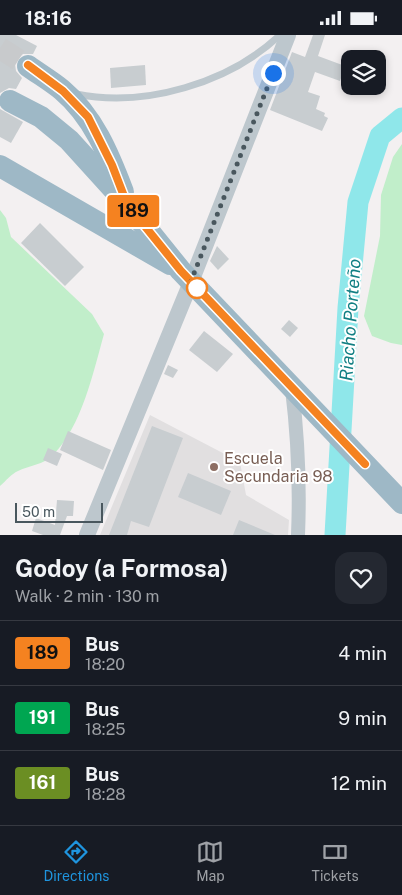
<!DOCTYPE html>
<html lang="en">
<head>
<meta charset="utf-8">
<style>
	:root { --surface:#171b24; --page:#242831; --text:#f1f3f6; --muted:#9ea1a6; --line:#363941; --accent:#1f95df }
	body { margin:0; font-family:"Public Sans",sans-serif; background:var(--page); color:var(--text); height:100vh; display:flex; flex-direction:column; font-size:19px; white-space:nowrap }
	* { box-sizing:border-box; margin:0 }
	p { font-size:16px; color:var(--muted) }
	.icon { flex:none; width:28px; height:28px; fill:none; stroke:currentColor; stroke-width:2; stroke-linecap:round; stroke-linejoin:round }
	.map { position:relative; height:500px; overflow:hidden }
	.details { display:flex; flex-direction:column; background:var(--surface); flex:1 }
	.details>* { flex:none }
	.badge { padding:0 10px; border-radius:4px; font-size:18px; line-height:32px }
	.fabs { position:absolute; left:341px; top:15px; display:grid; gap:10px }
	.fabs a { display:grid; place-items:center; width:45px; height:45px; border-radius:10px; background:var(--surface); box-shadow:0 2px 8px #0003; font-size:25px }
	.scale { position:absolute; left:15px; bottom:12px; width:88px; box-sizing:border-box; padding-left:5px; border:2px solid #49575e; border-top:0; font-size:14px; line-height:18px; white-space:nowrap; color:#49575e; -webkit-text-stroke:4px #fff; paint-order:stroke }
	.you { position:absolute; width:25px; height:25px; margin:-12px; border:4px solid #fff; border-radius:50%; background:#1a73e8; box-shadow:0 0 0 8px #1a73e833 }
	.map>.badge { position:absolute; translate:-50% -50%; box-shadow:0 0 0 2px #fff }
	.round { display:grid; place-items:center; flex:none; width:52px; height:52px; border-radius:15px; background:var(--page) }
	.head { display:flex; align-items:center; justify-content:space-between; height:85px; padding:0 15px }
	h1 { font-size:24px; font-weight:700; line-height:38px }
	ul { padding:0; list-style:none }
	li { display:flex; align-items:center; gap:15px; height:65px; padding:0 15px; border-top:1px solid var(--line) }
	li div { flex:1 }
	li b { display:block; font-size:19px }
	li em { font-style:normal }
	li .badge { min-width:55px; font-weight:700; text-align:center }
	.status { display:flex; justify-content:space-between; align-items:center; height:35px; padding:0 25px; background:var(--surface); direction:ltr }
	.status svg { height:14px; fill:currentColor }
	.menu { display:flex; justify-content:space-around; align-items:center; height:70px; border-top:1px solid var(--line); background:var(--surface); font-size:14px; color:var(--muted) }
	.menu a { display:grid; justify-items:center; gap:2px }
	.menu .on { color:var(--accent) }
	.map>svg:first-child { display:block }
	.education { fill:#e1dfe0 }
	.green { fill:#c1eeca }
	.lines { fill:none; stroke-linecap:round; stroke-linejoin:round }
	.river { stroke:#8fe7ea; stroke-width:21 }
	.building { fill:#c8cdd0 }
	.trunk-tunnel { stroke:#c8cacc; stroke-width:22; stroke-dasharray:22 11; stroke-linecap:butt }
	.service { stroke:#bdc7cd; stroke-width:7 }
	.minor { stroke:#bdc7cd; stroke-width:14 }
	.tertiary { stroke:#bdc7cd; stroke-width:16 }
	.trunk { stroke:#9eb8c6; stroke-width:22 }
	.line-casing { stroke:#fff; stroke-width:11 }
	.line { stroke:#f58220; stroke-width:8 }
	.walk { stroke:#49575e; stroke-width:5; stroke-dasharray:0 9 }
	.stop-dot { fill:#fff; stroke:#f58220; stroke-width:2.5 }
	.education-dot { fill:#8d6e63; stroke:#fff; stroke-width:2 }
	.labels { text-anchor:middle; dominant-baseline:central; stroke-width:4; stroke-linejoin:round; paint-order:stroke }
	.education-label { font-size:16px; fill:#785e54; stroke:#fff; text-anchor:start }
	.water-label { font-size:18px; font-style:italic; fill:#117f83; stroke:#fff }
</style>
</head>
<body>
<div class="status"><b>18:16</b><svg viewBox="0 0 49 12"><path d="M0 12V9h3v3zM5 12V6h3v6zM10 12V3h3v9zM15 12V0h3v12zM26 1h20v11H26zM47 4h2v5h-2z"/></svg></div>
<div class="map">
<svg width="402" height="500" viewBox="0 0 402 500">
	<rect width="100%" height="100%" fill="#f3f0f1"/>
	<path class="education" d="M150,380L240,427L246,460L289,485L288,500H100Z"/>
	<g class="green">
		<path d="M402,109V310L391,308L372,301L364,281L380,201L381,160L393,122Z"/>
		<path d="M0,175L6,183L11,202L92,279L104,299C93,338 82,391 53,420C43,430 30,430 18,436C11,439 6,446 0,451Z"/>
	</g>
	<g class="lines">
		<path class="river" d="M335,500L348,273L358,167L380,101L402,83"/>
	</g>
	<g class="building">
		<path d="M0,0H16L37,11L33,19H23L17,24L15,29L16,36L22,43L16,54L9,53L0,58Z"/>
		<path d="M313,0H325L318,21L345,31L340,46L315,37L308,57L320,61L316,74L325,78L324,81L328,83L322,96L270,75L292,17L305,22Z"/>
		<path d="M145,30L146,50L111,53L110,33Z"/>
		<path d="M0,74L23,87L11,108L0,102Z"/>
		<path d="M40,188L84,232L65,251L21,208Z"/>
		<path d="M217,211L229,224L218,235L210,226Z"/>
		<path d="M289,285L298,293L290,302L281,294Z"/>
		<path d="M204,296L233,319L217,337L189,315Z"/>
		<path d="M168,330L178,335L173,343L164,339Z"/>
		<path d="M152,391L183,403L149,492L131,486L127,500H109Z"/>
		<path d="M68,396L111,415L103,435L60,415Z"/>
		<path d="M48,413L62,419L57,431L43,425Z"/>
		<path d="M188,438L231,456L221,480L178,462Z"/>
		<path d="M57,465L74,466L73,481H67L60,500H43L32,496L36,483L55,490Z"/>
		<path d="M239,485L275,500H233Z"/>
	</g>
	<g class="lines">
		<path class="trunk-tunnel" d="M0,13L28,31"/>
		<path class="service" d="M76,59C145,73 229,48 280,0"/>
		<path class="minor" d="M292,354C298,403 300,451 298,500"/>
		<path class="tertiary" d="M87,500L191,247L288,0"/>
		<g class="trunk">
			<path d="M28,31C39,39 51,46 62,55C93,81 109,120 123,157"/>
			<path d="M10,66L41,82L69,105L127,169L181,236L402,468"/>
			<path d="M0,131L170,229"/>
		</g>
	</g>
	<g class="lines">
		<defs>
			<path id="line" d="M28,30L63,56L88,82L112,130L127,169L181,236L365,429"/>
		</defs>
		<use href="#line" class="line-casing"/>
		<use href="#line" class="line"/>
		<path class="walk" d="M197,253L191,246L273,38"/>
	</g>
	<circle class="stop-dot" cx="197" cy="253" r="10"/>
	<circle class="education-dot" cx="214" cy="432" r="5"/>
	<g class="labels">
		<g class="education-label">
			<text x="224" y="423">Escuela<tspan x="224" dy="18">Secundaria 98</tspan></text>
		</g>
		<g class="water-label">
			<text transform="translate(350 285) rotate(-86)">Riacho Porteño</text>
		</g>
	</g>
</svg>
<div class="fabs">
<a><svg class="icon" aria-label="layers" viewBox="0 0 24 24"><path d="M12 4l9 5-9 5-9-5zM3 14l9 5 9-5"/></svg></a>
</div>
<div class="scale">50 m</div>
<div class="you" style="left:273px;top:38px"></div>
<b class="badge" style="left:133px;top:176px;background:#f58220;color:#111">189</b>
</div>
<section class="details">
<div class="head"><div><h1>Godoy (a Formosa)</h1><p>Walk · 2 min · 130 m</p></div><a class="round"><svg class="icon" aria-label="heart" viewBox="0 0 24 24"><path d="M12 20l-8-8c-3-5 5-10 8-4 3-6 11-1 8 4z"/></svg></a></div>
<ul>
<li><span class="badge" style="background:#f58220;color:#111">189</span><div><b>Bus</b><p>18:20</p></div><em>4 min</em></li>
<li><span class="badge" style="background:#00a651;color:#fff">191</span><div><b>Bus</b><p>18:25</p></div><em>9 min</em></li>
<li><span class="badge" style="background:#6b8e23;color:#fff">161</span><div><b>Bus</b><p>18:28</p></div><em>12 min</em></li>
</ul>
</section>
<nav class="menu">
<a class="on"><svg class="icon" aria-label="directions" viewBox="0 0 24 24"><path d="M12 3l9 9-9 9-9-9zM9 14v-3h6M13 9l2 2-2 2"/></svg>Directions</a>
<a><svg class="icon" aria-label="map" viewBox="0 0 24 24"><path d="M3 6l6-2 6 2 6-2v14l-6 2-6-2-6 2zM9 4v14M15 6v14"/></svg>Map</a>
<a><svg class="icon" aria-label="tickets" viewBox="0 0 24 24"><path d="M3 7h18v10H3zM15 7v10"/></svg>Tickets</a>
</nav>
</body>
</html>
